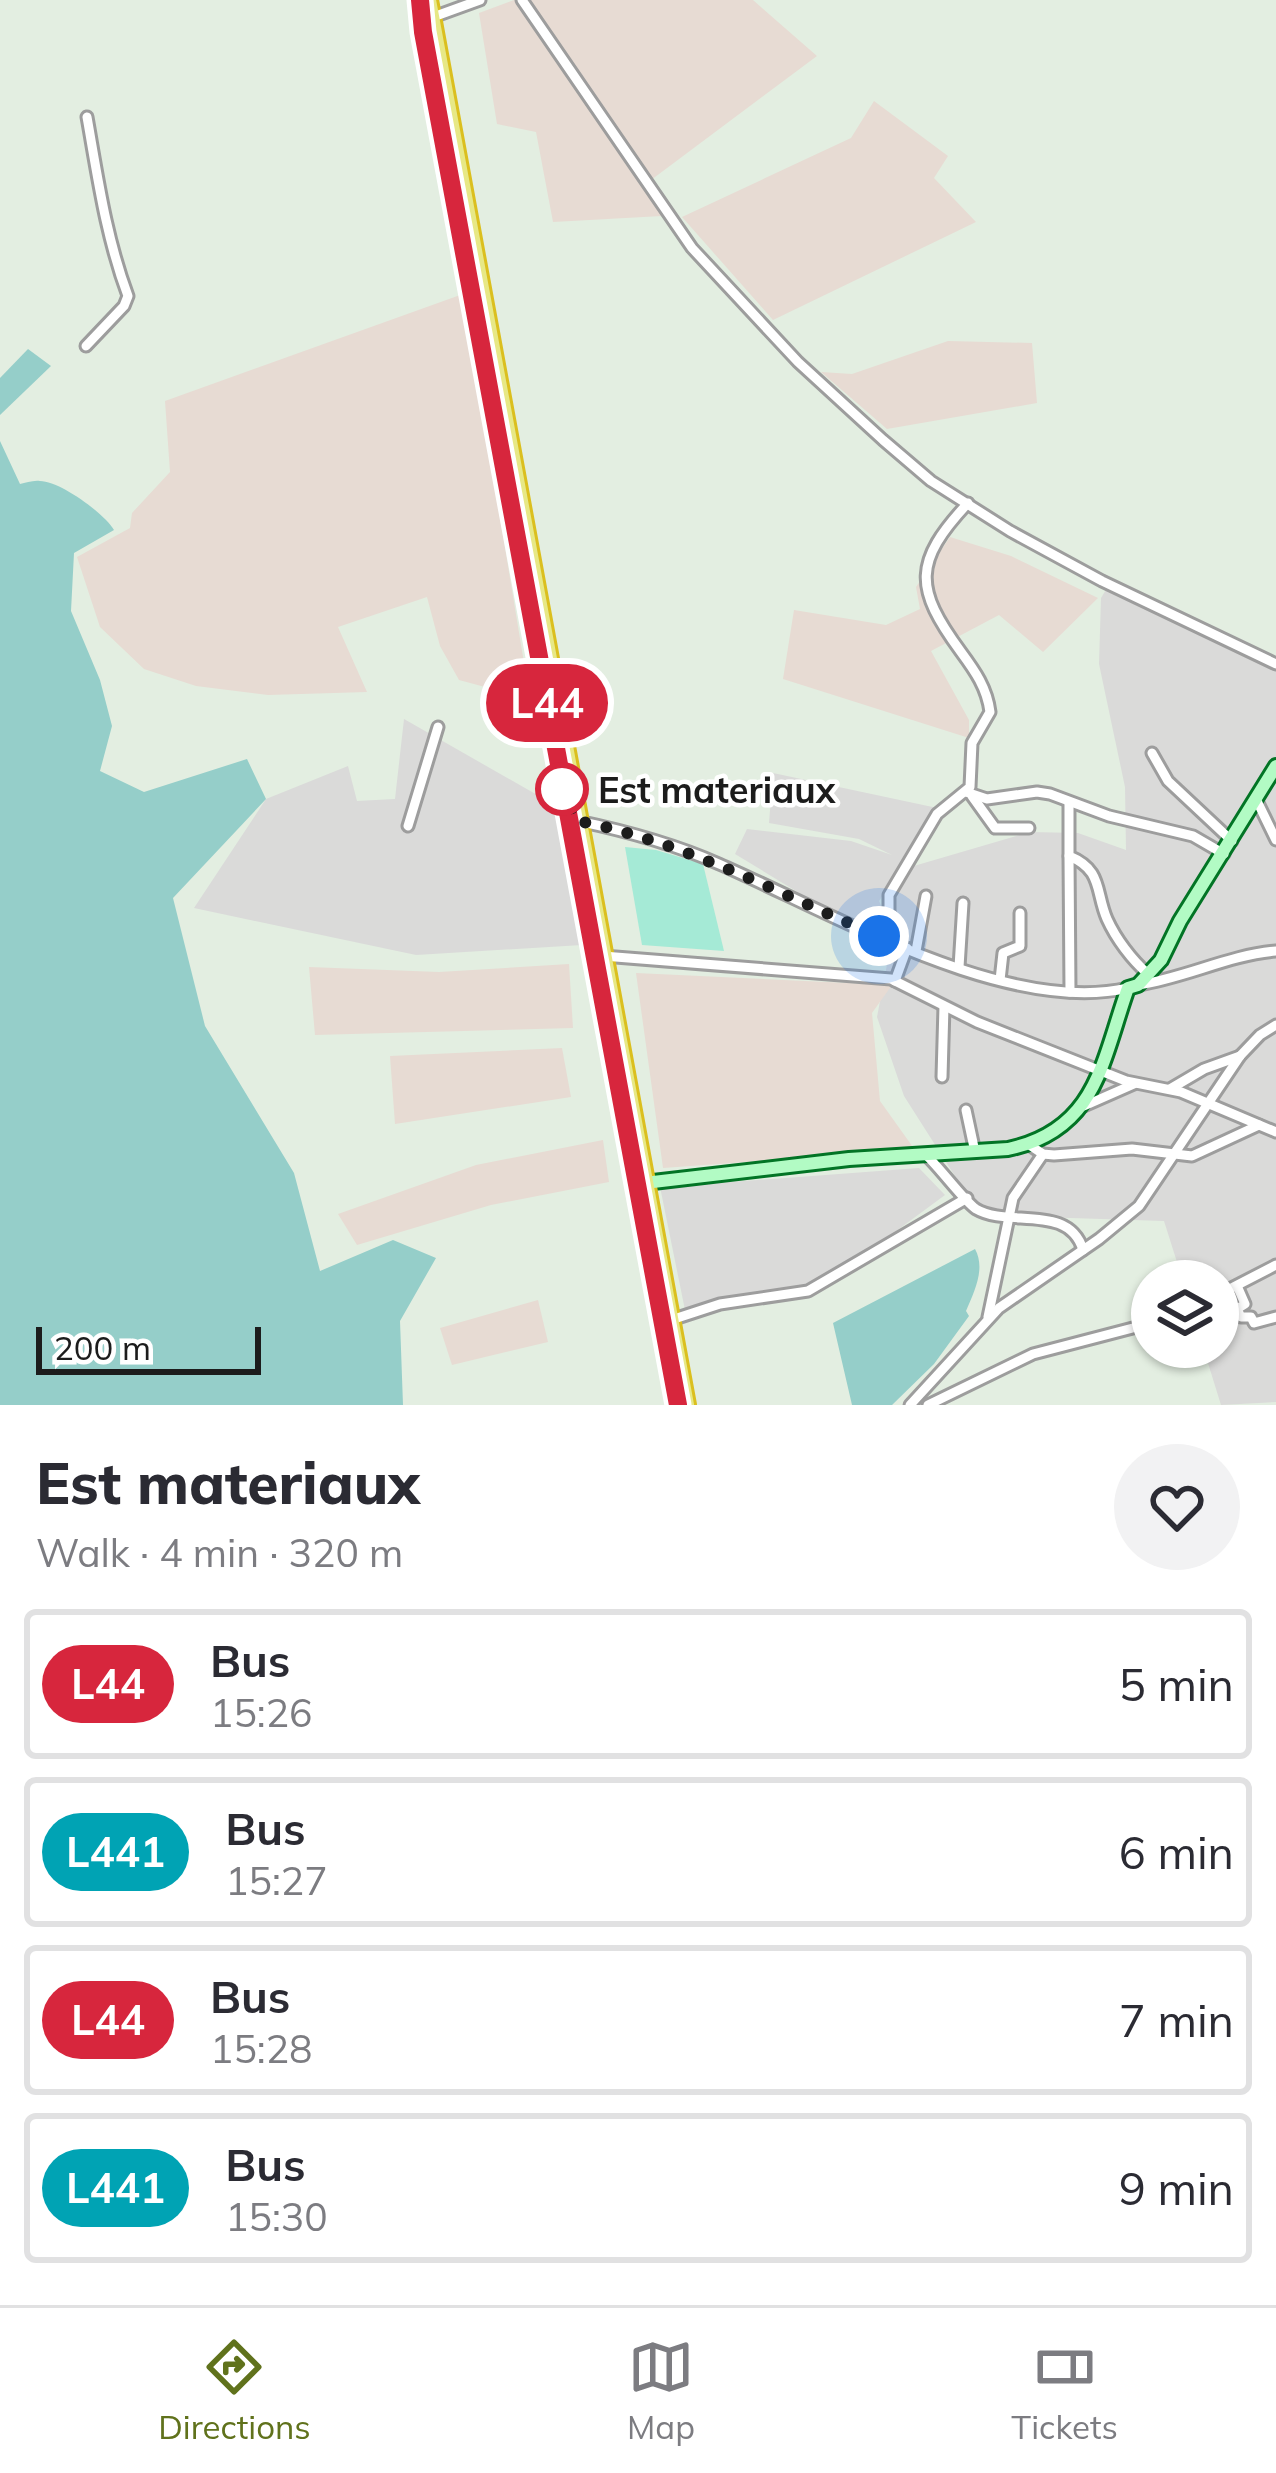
<!DOCTYPE html>
<html lang="en">
<head>
<meta charset="utf-8">
<style>
	:root { --surface:#fff; --page:#f2f2f3; --text:#2b2b33; --muted:#7c7c81; --line:#e1e1e2; --accent:#60721c }
	body { margin:0; font-family:Mulish,sans-serif; background:var(--page); color:var(--text); height:100vh; display:flex; flex-direction:column; font-size:45px; white-space:nowrap }
	* { box-sizing:border-box; margin:0 }
	p { font-size:39px; color:var(--muted) }
	.icon { flex:none; width:66px; height:66px; fill:none; stroke:currentColor; stroke-width:2; stroke-linecap:round; stroke-linejoin:round }
	.map { position:relative; height:1405px; overflow:hidden }
	.drawer { display:flex; flex-direction:column; background:var(--surface); flex:1 }
	.drawer>* { flex:none }
	.badge { padding:0 24px; border-radius:39px; font-size:42px; line-height:78px }
	.fabs { position:absolute; left:1131px; top:1260px; display:grid; gap:24px }
	.fabs a { display:grid; place-items:center; width:108px; height:108px; border-radius:50%; background:var(--surface); box-shadow:0 3px 9px #0004; font-size:60px }
	.scale { position:absolute; left:36px; bottom:30px; width:225px; box-sizing:border-box; padding-left:12px; border:6px solid #1c1c1c; border-top:0; font-size:33px; line-height:42px; white-space:nowrap; color:#1c1c1c; -webkit-text-stroke:9px #fff; paint-order:stroke }
	.you { position:absolute; width:60px; height:60px; margin:-30px; border:9px solid #fff; border-radius:50%; background:#1a73e8; box-shadow:0 0 0 18px #1a73e833 }
	.map>.badge { position:absolute; translate:-50% -50%; box-shadow:0 0 0 6px #fff }
	.round { display:grid; place-items:center; flex:none; width:126px; height:126px; border-radius:63px; background:var(--page) }
	.headline { display:flex; align-items:center; justify-content:space-between; height:204px; padding:0 36px }
	h1 { font-size:57px; font-weight:800; line-height:90px }
	ul { padding:0; list-style:none }
	li { display:flex; align-items:center; gap:36px; height:150px; margin:0 24px 18px; padding:0 12px; border:6px solid var(--line); border-radius:12px }
	li div { flex:1 }
	li b { display:block; font-size:45px }
	li em { font-style:normal }
	li .badge { min-width:132px; font-weight:700; text-align:center }
	.menu { display:flex; justify-content:space-around; align-items:center; height:168px; border-top:3px solid var(--line); background:var(--surface); font-size:33px; color:var(--muted) }
	.menu a { display:grid; justify-items:center; gap:6px }
	.menu .active { color:var(--accent) }
	.map>svg:first-child { display:block }
	.residential { fill:#dadad9 }
	.industrial { fill:#e7dbd3 }
	.grass { fill:#a5ead6 }
	.forest { fill:#95cec9 }
	.lines { fill:none; stroke-linecap:round; stroke-linejoin:round }
	.street-casing { stroke:#9d9d9d; stroke-width:15 }
	.secondary-casing { stroke:#027425; stroke-width:18 }
	.highway-casing { stroke:#dbbf1f; stroke-width:22 }
	.street { stroke:#fff; stroke-width:9 }
	.secondary { stroke:#b2fbc4; stroke-width:12 }
	.highway { stroke:#e7e886; stroke-width:16 }
	.line-casing { stroke:#fff; stroke-width:27 }
	.line { stroke:#d7263d; stroke-width:18 }
	.walk { stroke:#1c1c1c; stroke-width:12; stroke-dasharray:0 21.6 }
	.stop-dot { fill:#fff; stroke:#d7263d; stroke-width:6 }
	.labels { text-anchor:middle; dominant-baseline:central; stroke-width:9; stroke-linejoin:round; paint-order:stroke }
	.stop-label { font-size:36px; font-weight:bold; fill:#1c1c1c; stroke:#fff; text-anchor:start }
</style>
</head>
<body>
<div class="map">
<svg width="1276" height="1405" viewBox="0 0 1276 1405">
	<rect width="100%" height="100%" fill="#e3eee1"/>
	<g class="residential">
		<path d="M1107,588L1276,660V1402L1221,1405L1203,1347H1218V1281H1183L1164,1221L1009,1216L974,1206L904,1096L877,1017L894,928L890,938L819,905L735,854L747,829L851,841L892,855L859,839L769,823L773,773L942,809L879,901L886,915L907,868L1030,832L1078,833L1126,850L1125,787L1099,664L1101,598Z"/>
		<path d="M404,719L560,808L582,945L416,955L194,908L266,799L348,766L357,801L395,799Z"/>
		<path d="M919,1168L945,1195L838,1274L815,1288L686,1315L657,1172L677,1186Z"/>
	</g>
	<g class="industrial">
		<path d="M514,0H753L817,56L643,186L662,216L553,222L536,132L497,124L479,13Z"/>
		<path d="M874,101L948,156L934,178L976,222L773,320L682,217L851,138Z"/>
		<path d="M463,294L530,699L459,680L440,646L427,597L338,627L367,692L268,695L196,686L144,669L100,627L77,557L130,528L132,513L170,472L165,401Z"/>
		<path d="M948,341L1032,343L1037,403L887,429L821,372L852,374Z"/>
		<path d="M950,537L1011,556L1098,598L1043,652L999,615L931,651L969,720V738L783,679L794,610L886,625L920,609L916,587Z"/>
		<path d="M569,964L573,1028L315,1035L309,967L439,972Z"/>
		<path d="M636,973L892,985L872,1013L880,1101L915,1150L663,1168Z"/>
		<path d="M562,1048L571,1097L395,1124L390,1056Z"/>
		<path d="M603,1140L609,1182L491,1205L357,1245L338,1214L476,1165Z"/>
		<path d="M538,1300L548,1342L452,1365L440,1328Z"/>
	</g>
	<path class="grass" d="M625,847L656,850L703,864L724,951L642,945Z"/>
	<g class="forest">
		<path d="M28,349L51,366L0,415V378Z"/>
		<path d="M0,441L20,484C26,483 33,480 40,481C60,481 105,514 114,530L74,553L71,611L100,680L112,726L100,771L144,792L247,759L266,799L173,898L205,1026L294,1173L320,1271L393,1240L436,1258L400,1321L403,1405H0Z"/>
		<path d="M975,1249C986,1269 974,1292 966,1311L969,1316L934,1364L892,1405H852L833,1323Z"/>
	</g>
	<g class="lines">
		<defs>
			<g id="street">
				<path d="M522,0L692,248L798,362L883,440L931,481L1010,531L1102,581L1276,664"/>
				<path d="M422,21L480,0"/>
				<path d="M86,346L124,306L128,296C106,237 98,179 87,117"/>
				<path d="M1152,753L1168,781L1232,841"/>
				<path d="M966,792L987,799L1037,792L1050,794L1109,816L1193,836L1224,854"/>
				<path d="M972,796L995,828H1029"/>
				<path d="M1257,801L1276,840"/>
				<path d="M1069,804V856C1103,870 1095,891 1107,919C1116,939 1132,960 1148,974"/>
				<path d="M578,821C626,831 674,844 719,864C830,912 1007,1016 1128,988"/>
				<path d="M408,826L438,727"/>
				<path d="M1069,856L1070,992"/>
				<path d="M901,945L889,912V895L937,814L970,787L972,743L990,712C987,688 975,671 961,652C914,588 913,562 968,503"/>
				<path d="M916,951L926,896"/>
				<path d="M603,956L891,979L977,1022L1126,1081L1181,1092L1276,1132"/>
				<path d="M959,967L963,903"/>
				<path d="M1000,980L1003,953L1020,946V913"/>
				<path d="M895,981L907,948"/>
				<path d="M1138,985C1185,978 1229,955 1276,951"/>
				<path d="M942,1077L944,1006"/>
				<path d="M1170,1089L1204,1069L1240,1056"/>
				<path d="M1084,1106L1134,1084"/>
				<path d="M966,1110L975,1152"/>
				<path d="M1028,1144L1043,1154L1054,1155L1132,1149L1192,1156L1259,1125"/>
				<path d="M926,1155C941,1169 964,1201 976,1209C1008,1228 1069,1203 1083,1250"/>
				<path d="M1238,1288L1245,1304L1237,1309L1241,1317H1251L1254,1323L1276,1317"/>
				<path d="M1218,1295L1276,1265"/>
				<path d="M988,1317L1013,1198L1043,1154"/>
				<path d="M671,1320L720,1304L808,1291L967,1198"/>
				<path d="M910,1405L999,1308L1099,1239L1139,1206L1240,1056L1260,1035L1276,1025"/>
				<path d="M928,1405L1033,1354L1152,1323"/>
			</g>
			<path id="secondary" d="M636,1184L849,1159L1008,1149C1097,1130 1102,1061 1128,988L1138,985L1161,960L1180,921L1276,766"/>
			<path id="highway" d="M428,0L686,1405"/>
		</defs>
		<use href="#street" class="street-casing"/>
		<use href="#secondary" class="secondary-casing"/>
		<use href="#highway" class="highway-casing"/>
		<use href="#street" class="street"/>
		<use href="#secondary" class="secondary"/>
		<use href="#highway" class="highway"/>
	</g>
	<g class="lines">
		<defs>
			<path id="line" d="M420,0L423,32L678,1405"/>
		</defs>
		<use href="#line" class="line-casing"/>
		<use href="#line" class="line"/>
		<path class="walk" d="M562,789L578,821C685,842 779,894 879,936"/>
	</g>
	<circle class="stop-dot" cx="562" cy="789" r="24"/>
	<g class="labels">
		<g class="stop-label">
			<text x="598" y="789">Est materiaux</text>
		</g>
	</g>
</svg>
<div class="fabs">
<a><svg class="icon" aria-label="layers" viewBox="0 0 24 24"><path d="M12 4l9 5-9 5-9-5zM3 14l9 5 9-5"/></svg></a>
</div>
<div class="scale">200 m</div>
<div class="you" style="left:879px;top:936px"></div>
<b class="badge" style="left:547px;top:703px;background:#d7263d;color:#fff">L44</b>
</div>
<section class="drawer">
<div class="headline"><div><h1>Est materiaux</h1><p>Walk · 4 min · 320 m</p></div><a class="round"><svg class="icon" aria-label="heart" viewBox="0 0 24 24"><path d="M12 20l-8-8c-3-5 5-10 8-4 3-6 11-1 8 4z"/></svg></a></div>
<ul>
<li><span class="badge" style="background:#d7263d;color:#fff">L44</span><div><b>Bus</b><p>15:26</p></div><em>5 min</em></li>
<li><span class="badge" style="background:#00a3b4;color:#fff">L441</span><div><b>Bus</b><p>15:27</p></div><em>6 min</em></li>
<li><span class="badge" style="background:#d7263d;color:#fff">L44</span><div><b>Bus</b><p>15:28</p></div><em>7 min</em></li>
<li><span class="badge" style="background:#00a3b4;color:#fff">L441</span><div><b>Bus</b><p>15:30</p></div><em>9 min</em></li>
</ul>
</section>
<nav class="menu">
<a class="active"><svg class="icon" aria-label="directions" viewBox="0 0 24 24"><path d="M12 3l9 9-9 9-9-9zM9 14v-3h6M13 9l2 2-2 2"/></svg>Directions</a>
<a><svg class="icon" aria-label="map" viewBox="0 0 24 24"><path d="M3 6l6-2 6 2 6-2v14l-6 2-6-2-6 2zM9 4v14M15 6v14"/></svg>Map</a>
<a><svg class="icon" aria-label="tickets" viewBox="0 0 24 24"><path d="M3 7h18v10H3zM15 7v10"/></svg>Tickets</a>
</nav>
</body>
</html>
